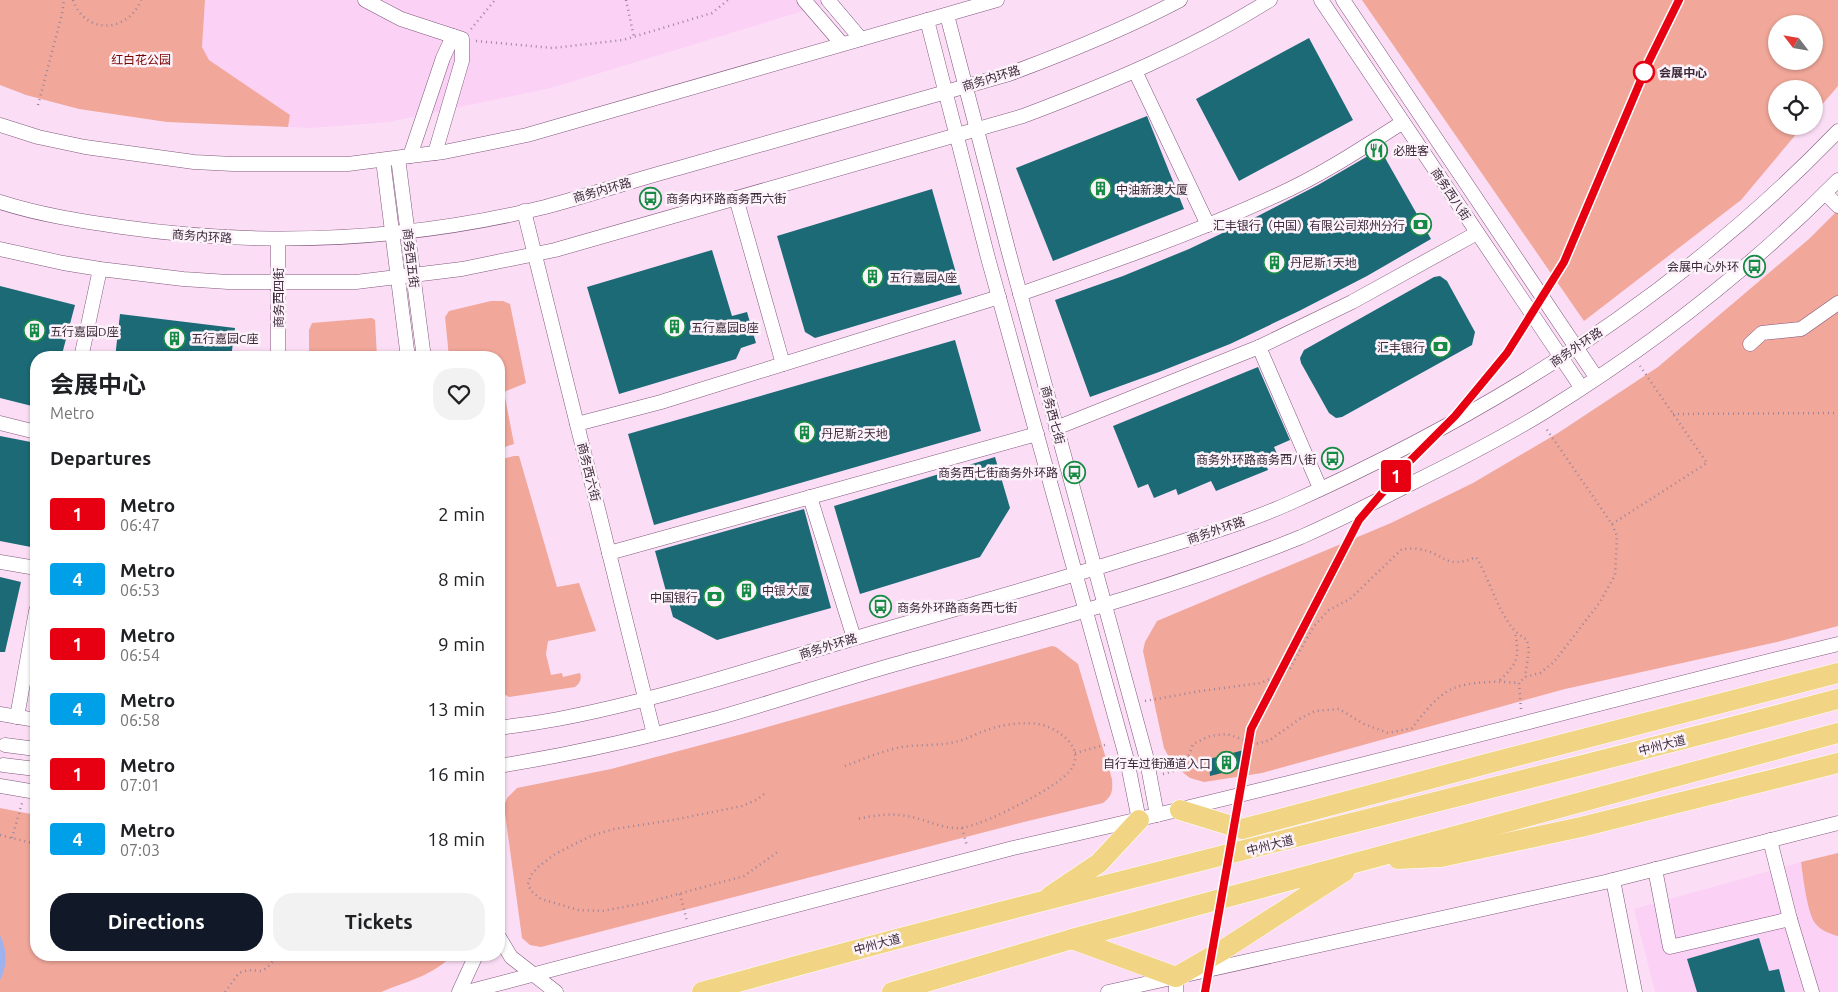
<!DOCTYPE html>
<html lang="en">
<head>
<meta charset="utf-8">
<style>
	:root { --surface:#fff; --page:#f2f2f2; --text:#202124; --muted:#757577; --accent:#111827 }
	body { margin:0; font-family:Ubuntu,"Noto Sans SC",sans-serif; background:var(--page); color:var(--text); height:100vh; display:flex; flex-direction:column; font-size:19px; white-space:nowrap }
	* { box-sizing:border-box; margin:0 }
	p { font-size:16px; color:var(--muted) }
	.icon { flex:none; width:28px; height:28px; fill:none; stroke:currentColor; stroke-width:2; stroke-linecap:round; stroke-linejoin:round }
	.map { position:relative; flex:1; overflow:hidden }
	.drawer { position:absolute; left:30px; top:351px; width:475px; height:610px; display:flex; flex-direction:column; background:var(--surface); border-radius:20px; box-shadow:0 1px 4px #0004 }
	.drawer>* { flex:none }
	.badge { padding:0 10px; border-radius:4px; font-size:18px; line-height:32px }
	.needle { width:32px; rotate:301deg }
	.fabs { position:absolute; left:1768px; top:15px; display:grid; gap:10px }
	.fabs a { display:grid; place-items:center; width:55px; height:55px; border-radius:50%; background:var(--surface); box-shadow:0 1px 4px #0004; font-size:25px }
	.map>.badge { position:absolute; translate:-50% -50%; box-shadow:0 0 0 2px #fff }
	h2 { padding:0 20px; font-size:19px; line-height:45px }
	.round { display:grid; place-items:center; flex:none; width:52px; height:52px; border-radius:20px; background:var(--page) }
	.summary { display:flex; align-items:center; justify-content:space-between; height:85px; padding:0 20px }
	h1 { font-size:24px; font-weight:700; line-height:38px }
	.cta { display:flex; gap:10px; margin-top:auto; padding:10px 20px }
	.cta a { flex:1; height:58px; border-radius:20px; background:var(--accent); color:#fff; font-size:20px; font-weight:700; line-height:58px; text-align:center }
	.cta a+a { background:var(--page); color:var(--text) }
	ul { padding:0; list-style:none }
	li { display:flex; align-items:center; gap:15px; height:65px; padding:0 20px }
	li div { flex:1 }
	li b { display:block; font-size:19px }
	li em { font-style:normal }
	li .badge { min-width:55px; font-weight:700; text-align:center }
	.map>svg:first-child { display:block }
	.built { fill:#fcd1f6 }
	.green { fill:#f1a79a; fill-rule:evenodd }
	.water { fill:#9fb2f0 }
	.building { fill:#1b6a76 }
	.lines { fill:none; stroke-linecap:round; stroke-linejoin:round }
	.minor-casing { stroke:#81587c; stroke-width:15 }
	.highway-casing { stroke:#fff; stroke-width:21 }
	.path { stroke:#9d8599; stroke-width:2.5; stroke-dasharray:1 4; stroke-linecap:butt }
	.minor { stroke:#fff; stroke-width:14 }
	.highway { stroke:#f1d584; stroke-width:20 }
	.line-casing { stroke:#fff; stroke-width:11 }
	.line { stroke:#e60012; stroke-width:8 }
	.stop-dot { fill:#fff; stroke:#e60012; stroke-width:2.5 }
	.labels { text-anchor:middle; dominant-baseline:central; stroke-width:5; stroke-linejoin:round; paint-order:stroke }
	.park-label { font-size:12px; fill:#790500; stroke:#fcf2fa }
	.stop-label { font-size:12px; font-weight:bold; fill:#3b2939; stroke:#fcf2fa; text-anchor:start }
	.street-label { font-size:12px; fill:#3b2939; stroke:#fcf2fa }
	.poi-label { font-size:12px; fill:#3b2939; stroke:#fcf2fa; text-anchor:start }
</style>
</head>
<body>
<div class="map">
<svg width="1838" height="992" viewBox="0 0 1838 992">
	<rect width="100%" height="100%" fill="#fbdef6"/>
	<g class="built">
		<path d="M205,0H839L551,88L389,122L311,128L288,127L290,115L209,60L202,47Z"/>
		<path d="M1801,862L1810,912L1815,923L1822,929L1838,936V992H1655L1634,909Z"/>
	</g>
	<g class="green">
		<path d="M0,0H205L202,47L209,60L290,115L288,127L167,122L79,109L26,95L0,85Z"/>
		<path d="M1362,0H1838V86L1814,114V89H1776V126H1803L1741,200L1584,321ZM1776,24H1814V61H1776Z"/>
		<path d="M1838,210V626L1777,642L1565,689L1262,773L1204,782L1190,778L1181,771L1170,759L1164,748L1143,651L1145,642L1157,621L1391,523L1473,483L1558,433L1658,367L1809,239Z"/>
		<path d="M491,301H503L510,304L526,383L504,392L514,444L499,449V358L449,357L445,317L449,311Z"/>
		<path d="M372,318L375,320L377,357H309V330L312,323Z"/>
		<path d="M514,456H519L557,587L579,583L596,631L548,641L546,654L551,675L562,673L563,677L580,673C582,679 580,683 575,687L509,697L499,691V460Z"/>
		<path d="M1052,646L1056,647L1078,664L1112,779C1113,791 1112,796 1103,803L1028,821L541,947L530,945L522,938L504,806L507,798L517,788L611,769L746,733Z"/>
		<path d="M0,808L36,815V955H452C435,975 405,982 381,992H0Z"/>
		<path d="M1838,853V936C1830,934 1820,930 1815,923C1807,912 1803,876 1801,862Z"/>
	</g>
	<path class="water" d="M0,935C7,950 8,965 0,980Z"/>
	<g class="building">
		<path d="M1309,38L1353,120L1239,181L1196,99Z"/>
		<path d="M1147,116L1184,209L1053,261L1016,168Z"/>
		<path d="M1380,149L1431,239L1367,276L1299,311L1230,344L1159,372L1090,397L1055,300L1123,276L1189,249L1254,218L1318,185Z"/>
		<path d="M932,189L962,294L815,338L805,332L777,236Z"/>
		<path d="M712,250L732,316L747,312L756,343L741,348L736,359L619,394L587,287Z"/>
		<path d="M1440,276L1447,281L1475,332L1472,345L1342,417L1336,418L1329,413L1301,363L1300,358L1304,350L1434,277Z"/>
		<path d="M0,286L75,305L61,358H36V407L0,398Z"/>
		<path d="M120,314L235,328L231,358H115Z"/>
		<path d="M955,340L981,431L654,525L628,434Z"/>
		<path d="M1258,367L1290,440L1274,447L1277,454L1264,460L1268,470L1216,491L1211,481L1178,495L1176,489L1154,498L1148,484L1138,488L1113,426Z"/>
		<path d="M0,436L36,443V548L0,541Z"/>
		<path d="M995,457L1010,508L980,557L860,594L834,506Z"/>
		<path d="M804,509L831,608L717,640L673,617L655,551Z"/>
		<path d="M0,577L21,582L5,652H0Z"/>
		<path d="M1244,750L1246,767L1210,776L1209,759Z"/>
		<path d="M1759,938L1769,971L1779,969L1785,992H1697L1687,959Z"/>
	</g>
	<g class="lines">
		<defs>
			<g id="minor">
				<path d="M365,0L401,19L462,39V61L435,153"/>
				<path d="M804,0L842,44"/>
				<path d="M828,0L861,39"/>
				<path d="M1321,0L1581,387"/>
				<path d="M1343,0L1596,377"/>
				<path d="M947,15L1009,253L1146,756L1157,815"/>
				<path d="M927,20L988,258L1127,760L1139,820"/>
				<path d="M1135,71L1208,225"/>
				<path d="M0,125L38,137L85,147L194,162L233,164H348L410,156L444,152L527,135L997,0"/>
				<path d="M410,156L443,58L453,36"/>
				<path d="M398,158L424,358"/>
				<path d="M383,160L408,358"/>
				<path d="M1825,193L1838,206"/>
				<path d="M736,198L783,364"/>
				<path d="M0,202C40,215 81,221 122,227C263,247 406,241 545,207C590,195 634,180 679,168C789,137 899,105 1009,74C1068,52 1125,29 1180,0"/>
				<path d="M524,211L654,734"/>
				<path d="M0,249L63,263L100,269L183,279L228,282H356L462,269L555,250L1023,116C1108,84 1192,49 1270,0"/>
				<path d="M1020,294C1106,264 1192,234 1275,196C1320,176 1361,149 1403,122"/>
				<path d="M1750,344L1762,333L1801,329L1838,303"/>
				<path d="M1259,347L1320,488"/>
				<path d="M81,358L100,269"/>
				<path d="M278,358V239"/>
				<path d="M0,423L36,432"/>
				<path d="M577,424L661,402L999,297"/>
				<path d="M1056,428L1259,347L1352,302L1477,233"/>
				<path d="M810,497L854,638"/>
				<path d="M609,553L1037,434"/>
				<path d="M0,562L36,568"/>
				<path d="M0,714L36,720"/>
				<path d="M17,717L36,611"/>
				<path d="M499,728C518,725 538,723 558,719C668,698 775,661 883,630C969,605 1056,581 1141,554C1190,539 1243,524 1290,503C1492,413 1684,291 1838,131"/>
				<path d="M5,745L36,749"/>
				<path d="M3,765L36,769"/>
				<path d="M499,766C572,754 645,738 717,718C777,701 836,681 896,664C1031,626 1170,590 1301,537C1337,521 1373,503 1408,485C1455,462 1502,438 1546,411C1651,346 1751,268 1838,180"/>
				<path d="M0,786L36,792"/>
				<path d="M1770,840L1790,919L1812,992"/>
				<path d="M1655,869L1670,947L1790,919"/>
				<path d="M1613,880L1635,992"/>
				<path d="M499,937L511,957L556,992"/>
				<path d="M1176,977V992"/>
				<path d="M459,992L476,955"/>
				<path d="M467,992L1013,848C1290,787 1563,711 1838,644"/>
				<path d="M1108,992L1605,882L1838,823"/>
			</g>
			<g id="highway">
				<path d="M1180,810L1242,829L1486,764L1838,673"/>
				<path d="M1398,859L1441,857L1581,827L1838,763"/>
				<path d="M1050,896L1099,863L1139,820"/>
				<path d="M1072,939L1176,977L1223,950L1345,871"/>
				<path d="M702,992C1078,887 1460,799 1838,699"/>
				<path d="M892,992L1072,939L1838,733"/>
			</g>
		</defs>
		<use href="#minor" class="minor-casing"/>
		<use href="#highway" class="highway-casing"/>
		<g class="path">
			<path d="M73,0C85,35 128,33 141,0"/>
			<path d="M626,0L634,37"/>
			<path d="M471,29L495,0"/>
			<path d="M476,41L553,48L623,40L712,13L728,0"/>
			<path d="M38,105L62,14L64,0"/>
			<path d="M1673,414L1838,413"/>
			<path d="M1612,524L1707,463L1640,366"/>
			<path d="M1500,680C1519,662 1519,657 1515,631"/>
			<path d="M1145,701L1201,691L1261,683L1289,670L1314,626L1329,610L1350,599L1402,549C1407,549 1413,548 1418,549C1445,552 1444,571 1476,557C1490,580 1497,610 1514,630C1518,634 1523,637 1527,640L1529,650L1525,677"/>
			<path d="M1521,709L1519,683L1525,677L1540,673L1554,662L1600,602L1615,575L1617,536L1612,524L1545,427"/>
			<path d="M1075,753L1108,744"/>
			<path d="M845,766C863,759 882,751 902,747C921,744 941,746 959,741C969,738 978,733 987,730C1004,724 1026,721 1043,725C1055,729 1064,735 1071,744C1077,753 1077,763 1069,772C1054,789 989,822 966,827C947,832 926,819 907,816C890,813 875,815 858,819"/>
			<path d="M1163,774L1184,768L1193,744L1210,736L1227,734L1256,744L1270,740L1301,718L1315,711L1339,709L1364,724L1388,733L1412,728C1422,715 1438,694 1454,688C1473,681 1499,681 1519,683"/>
			<path d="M764,794L758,799L742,806L673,820L614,829L591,836L555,854L538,867L531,875L528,884L531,891L541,899L578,910L602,911L645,903L744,876L779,851"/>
			<path d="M962,828L967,846"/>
			<path d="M0,835L36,844"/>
			<path d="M12,838L22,803"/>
			<path d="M680,894L687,921"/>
			<path d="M225,992L239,973L248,970L261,971L267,968L278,955"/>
		</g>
		<use href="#minor" class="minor"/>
		<use href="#highway" class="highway"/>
	</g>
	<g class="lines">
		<defs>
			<path id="line" d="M1205,992L1251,729L1359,520L1407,464L1455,416L1507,353L1564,262L1649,61L1679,0"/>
		</defs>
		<use href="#line" class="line-casing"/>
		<use href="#line" class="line"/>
	</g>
	<defs>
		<symbol id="restaurant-ring" viewBox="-11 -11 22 22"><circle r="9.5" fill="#fcf2fa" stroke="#178b45" stroke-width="1.5"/><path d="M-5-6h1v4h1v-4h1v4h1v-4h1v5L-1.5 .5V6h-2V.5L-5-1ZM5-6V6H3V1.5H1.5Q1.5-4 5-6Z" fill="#178b45"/></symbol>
		<symbol id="building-ring" viewBox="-11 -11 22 22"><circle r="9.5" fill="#fcf2fa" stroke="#178b45" stroke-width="1.5"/><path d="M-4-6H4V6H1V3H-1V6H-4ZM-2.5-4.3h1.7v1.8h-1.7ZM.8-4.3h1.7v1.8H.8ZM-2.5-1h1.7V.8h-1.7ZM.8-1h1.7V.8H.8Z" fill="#178b45"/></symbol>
		<symbol id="bus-ring" viewBox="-11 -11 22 22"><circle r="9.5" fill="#fcf2fa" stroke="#178b45" stroke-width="1.5"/><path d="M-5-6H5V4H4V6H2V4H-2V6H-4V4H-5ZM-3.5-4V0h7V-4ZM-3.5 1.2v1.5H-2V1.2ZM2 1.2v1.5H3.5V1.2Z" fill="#178b45"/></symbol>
		<symbol id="bank-ring" viewBox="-11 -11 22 22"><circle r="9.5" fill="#fcf2fa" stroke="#178b45" stroke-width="1.5"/><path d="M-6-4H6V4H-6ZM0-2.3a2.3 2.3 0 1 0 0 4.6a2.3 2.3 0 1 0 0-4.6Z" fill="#178b45"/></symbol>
	</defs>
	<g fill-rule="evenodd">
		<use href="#restaurant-ring" x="1364" y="138" width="25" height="25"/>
		<use href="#building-ring" x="1088" y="176" width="25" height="25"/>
		<use href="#bus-ring" x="638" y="186" width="25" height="25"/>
		<use href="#bank-ring" x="1408" y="212" width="25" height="25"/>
		<use href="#building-ring" x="1262" y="250" width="25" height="25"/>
		<use href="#bus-ring" x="1742" y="254" width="25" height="25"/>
		<use href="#building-ring" x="860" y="264" width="25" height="25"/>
		<use href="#building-ring" x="662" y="314" width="25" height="25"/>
		<use href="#building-ring" x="22" y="318" width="25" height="25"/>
		<use href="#building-ring" x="162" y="326" width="25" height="25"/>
		<use href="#bank-ring" x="1428" y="334" width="25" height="25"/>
		<use href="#building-ring" x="792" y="420" width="25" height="25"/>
		<use href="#bus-ring" x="1320" y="446" width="25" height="25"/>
		<use href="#bus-ring" x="1062" y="460" width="25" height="25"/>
		<use href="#building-ring" x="734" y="578" width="25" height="25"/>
		<use href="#bank-ring" x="702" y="584" width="25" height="25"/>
		<use href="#bus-ring" x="868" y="594" width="25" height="25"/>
		<use href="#building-ring" x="1214" y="750" width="25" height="25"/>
	</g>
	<circle class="stop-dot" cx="1644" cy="72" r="10"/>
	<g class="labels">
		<g class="park-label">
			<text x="141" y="59">红白花公园</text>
		</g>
		<g class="stop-label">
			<text x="1659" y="72">会展中心</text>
		</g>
		<g class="street-label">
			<text transform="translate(991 78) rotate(-17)">商务内环路</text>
			<text transform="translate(602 190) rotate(-16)">商务内环路</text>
			<text transform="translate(1451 194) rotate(56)">商务西八街</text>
			<text transform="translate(202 236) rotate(4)">商务内环路</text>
			<text transform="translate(411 258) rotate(83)">商务西五街</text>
			<text transform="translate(278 298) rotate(-90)">商务西四街</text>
			<text transform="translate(1576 347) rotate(-34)">商务外环路</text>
			<text transform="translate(1053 415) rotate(75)">商务西七街</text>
			<text transform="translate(589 472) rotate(76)">商务西六街</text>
			<text transform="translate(1216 530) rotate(-19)">商务外环路</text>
			<text transform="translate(828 646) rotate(-17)">商务外环路</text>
			<text transform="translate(1662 745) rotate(-14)">中州大道</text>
			<text transform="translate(1270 845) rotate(-14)">中州大道</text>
			<text transform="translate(877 944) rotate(-15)">中州大道</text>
		</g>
		<g class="poi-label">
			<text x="1393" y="150">必胜客</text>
			<text x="1116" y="189">中油新澳大厦</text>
			<text x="666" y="198">商务内环路商务西六街</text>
			<text x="1405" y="225" text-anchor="end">汇丰银行（中国）有限公司郑州分行</text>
			<text x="1290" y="262">丹尼斯1天地</text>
			<text x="1739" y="266" text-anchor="end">会展中心外环</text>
			<text x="889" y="277">五行嘉园A座</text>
			<text x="691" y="327">五行嘉园B座</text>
			<text x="50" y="331">五行嘉园D座</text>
			<text x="191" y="338">五行嘉园C座</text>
			<text x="1425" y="347" text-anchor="end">汇丰银行</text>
			<text x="821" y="433">丹尼斯2天地</text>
			<text x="1316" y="459" text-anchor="end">商务外环路商务西八街</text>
			<text x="1058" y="472" text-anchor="end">商务西七街商务外环路</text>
			<text x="762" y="590">中银大厦</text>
			<text x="698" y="597" text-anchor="end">中国银行</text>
			<text x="897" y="607">商务外环路商务西七街</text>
			<text x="1211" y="763" text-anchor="end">自行车过街通道入口</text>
		</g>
	</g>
</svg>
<div class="fabs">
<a><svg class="needle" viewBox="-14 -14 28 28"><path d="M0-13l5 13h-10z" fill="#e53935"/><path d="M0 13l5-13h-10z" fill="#757577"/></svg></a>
<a><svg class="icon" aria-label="locate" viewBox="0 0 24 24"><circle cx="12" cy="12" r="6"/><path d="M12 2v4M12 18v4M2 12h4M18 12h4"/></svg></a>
</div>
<b class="badge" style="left:1396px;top:476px;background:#e60012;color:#fff">1</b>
<section class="drawer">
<div class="summary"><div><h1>会展中心</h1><p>Metro</p></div><a class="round"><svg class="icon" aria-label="heart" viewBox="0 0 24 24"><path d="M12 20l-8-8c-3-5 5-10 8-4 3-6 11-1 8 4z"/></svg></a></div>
<h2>Departures</h2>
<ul>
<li><span class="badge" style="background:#e60012;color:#fff">1</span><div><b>Metro</b><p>06:47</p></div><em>2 min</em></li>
<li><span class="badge" style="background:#00a0e9;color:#fff">4</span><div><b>Metro</b><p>06:53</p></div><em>8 min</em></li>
<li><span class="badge" style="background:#e60012;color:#fff">1</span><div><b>Metro</b><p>06:54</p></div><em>9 min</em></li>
<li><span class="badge" style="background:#00a0e9;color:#fff">4</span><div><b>Metro</b><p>06:58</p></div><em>13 min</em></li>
<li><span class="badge" style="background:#e60012;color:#fff">1</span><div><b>Metro</b><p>07:01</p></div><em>16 min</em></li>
<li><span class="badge" style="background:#00a0e9;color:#fff">4</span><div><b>Metro</b><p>07:03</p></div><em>18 min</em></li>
</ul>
<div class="cta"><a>Directions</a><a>Tickets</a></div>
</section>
</div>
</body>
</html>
